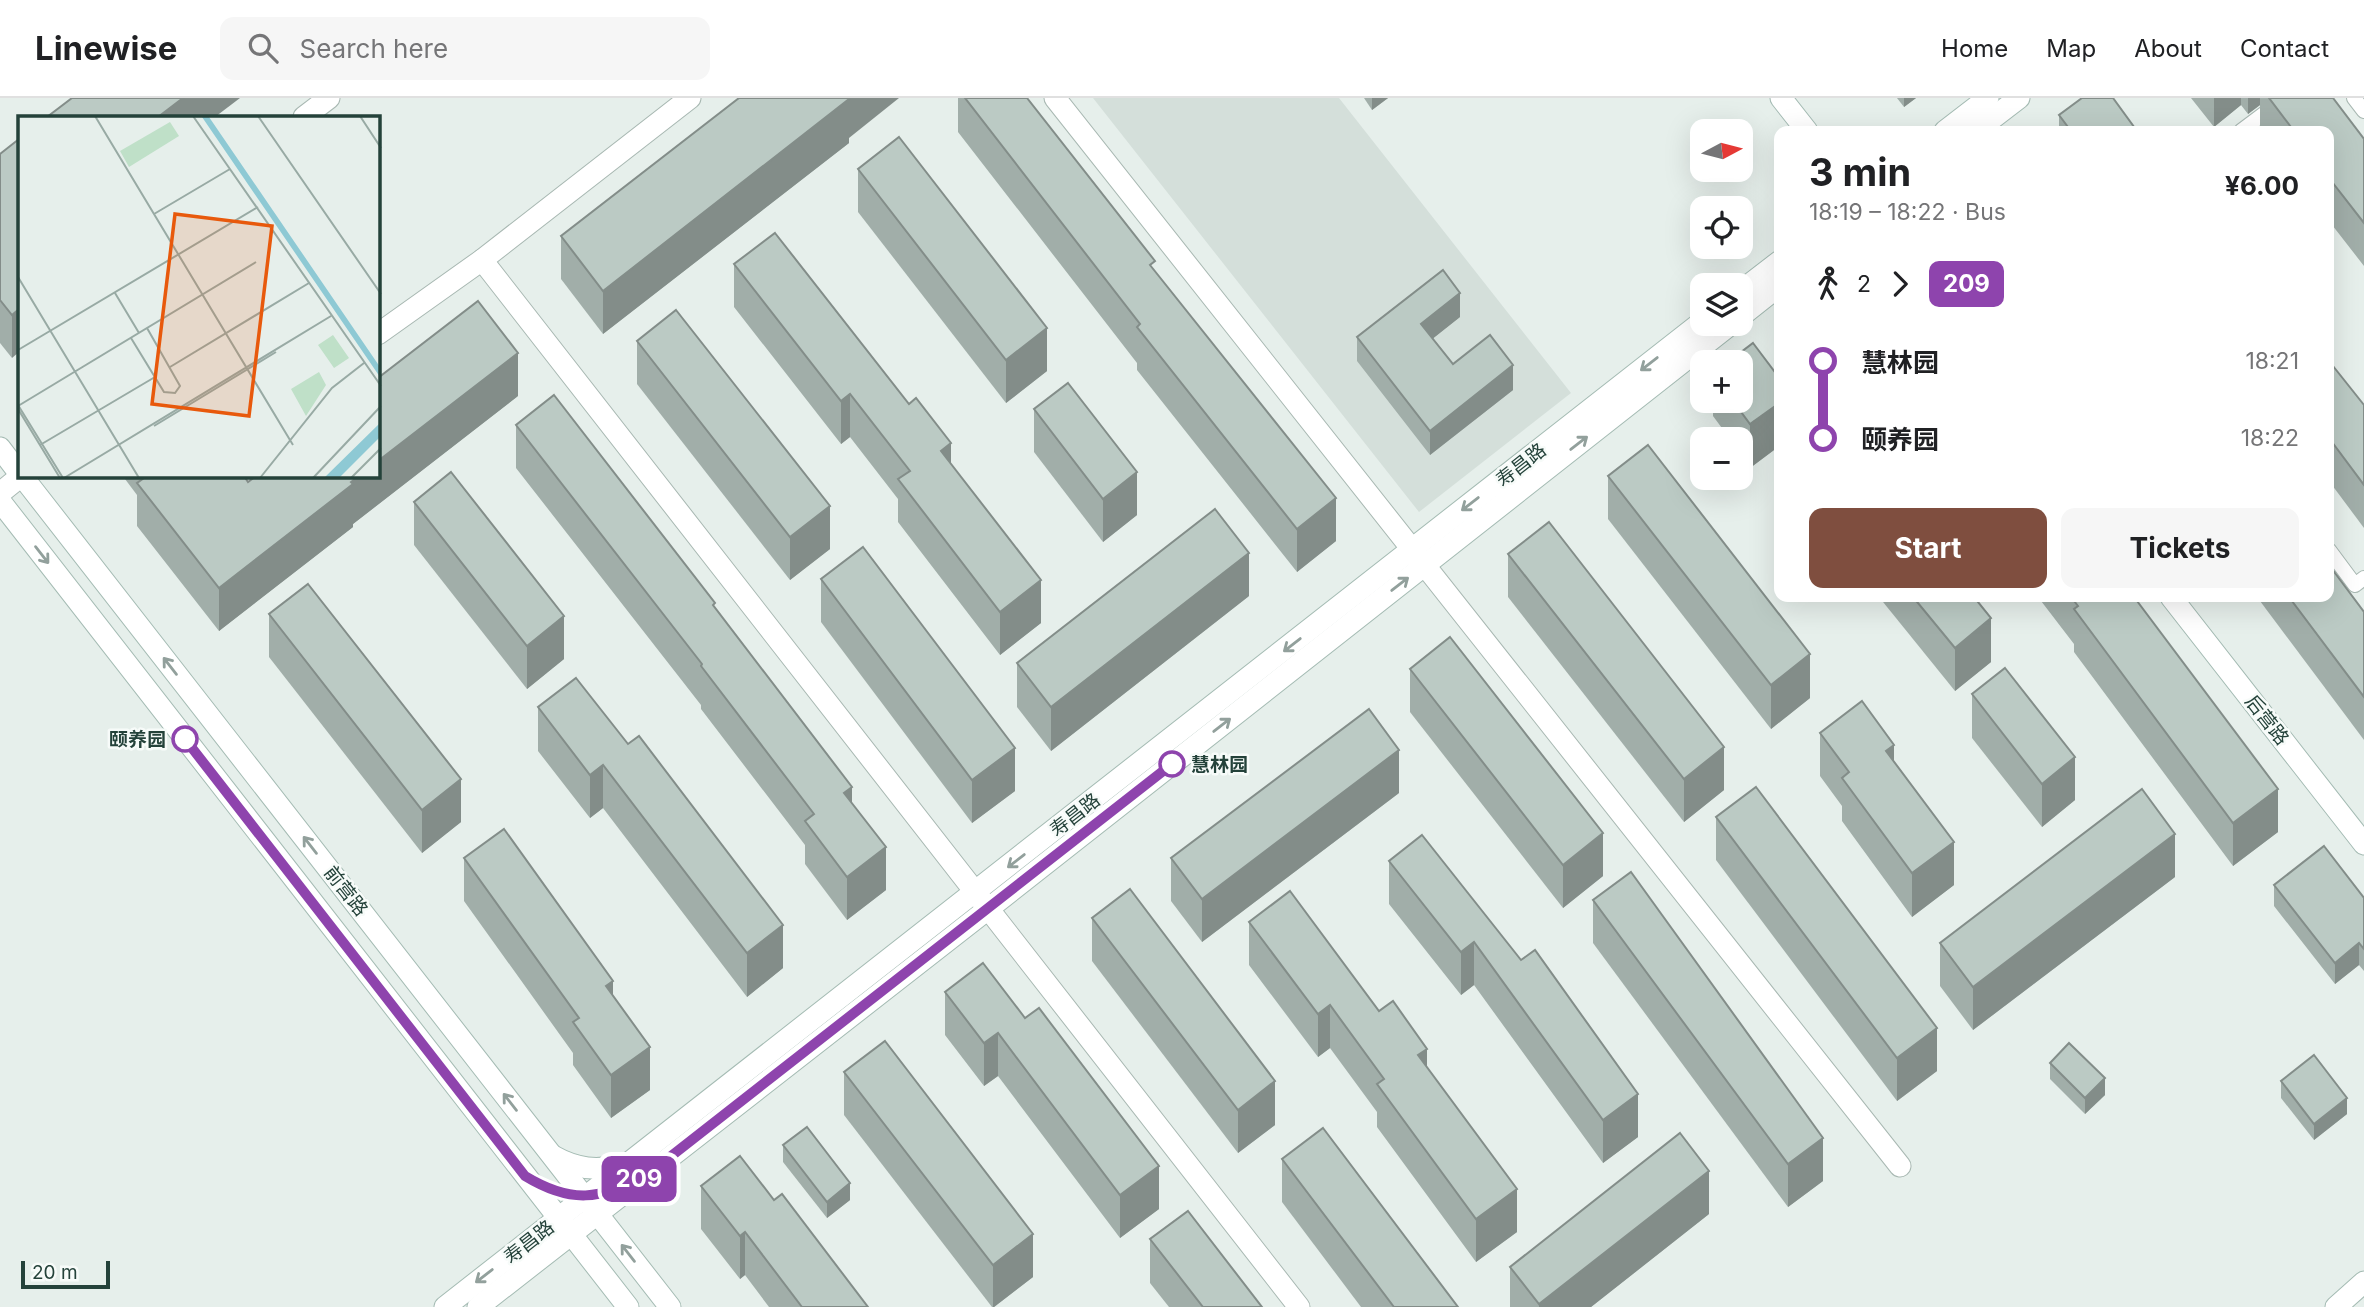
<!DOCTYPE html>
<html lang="en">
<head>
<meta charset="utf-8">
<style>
	:root { --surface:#fff; --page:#f6f6f6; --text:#202124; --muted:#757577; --line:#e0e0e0; --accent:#7f4e3f }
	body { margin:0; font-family:Inter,"Noto Sans SC",sans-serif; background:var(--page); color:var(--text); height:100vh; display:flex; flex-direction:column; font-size:26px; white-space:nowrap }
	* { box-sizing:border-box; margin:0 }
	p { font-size:23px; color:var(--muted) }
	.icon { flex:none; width:38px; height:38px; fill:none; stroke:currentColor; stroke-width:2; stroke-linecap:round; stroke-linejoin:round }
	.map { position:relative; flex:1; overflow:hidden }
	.sheet { position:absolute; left:1774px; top:28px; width:560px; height:476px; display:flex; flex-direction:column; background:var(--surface); border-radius:14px; box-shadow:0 7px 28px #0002 }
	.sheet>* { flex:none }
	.badge { padding:0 14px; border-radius:10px; font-size:24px; line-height:46px }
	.needle { width:46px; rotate:83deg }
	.fabs { position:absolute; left:1690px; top:21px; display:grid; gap:14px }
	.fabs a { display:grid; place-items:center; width:63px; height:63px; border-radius:14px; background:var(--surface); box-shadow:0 7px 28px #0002; font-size:35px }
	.scale { position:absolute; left:21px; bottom:18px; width:89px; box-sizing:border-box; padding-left:7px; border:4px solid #24423a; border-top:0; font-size:19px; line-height:24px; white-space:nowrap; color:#24423a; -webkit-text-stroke:5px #f7fbf9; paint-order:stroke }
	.map>.badge { position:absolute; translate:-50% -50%; box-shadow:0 0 0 4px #fff }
	.legs { display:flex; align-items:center; gap:10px; height:77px; padding:0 35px; font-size:23px }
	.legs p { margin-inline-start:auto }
	.summary { display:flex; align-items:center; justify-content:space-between; height:119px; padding:0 35px }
	h1 { font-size:38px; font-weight:700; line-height:52px }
	.cta { display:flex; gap:14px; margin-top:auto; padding:14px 35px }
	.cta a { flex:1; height:80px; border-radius:14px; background:var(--accent); color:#fff; font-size:28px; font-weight:700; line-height:80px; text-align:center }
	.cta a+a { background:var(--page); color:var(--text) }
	ul { padding:0 35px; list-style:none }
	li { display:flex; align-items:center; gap:24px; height:77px; font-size:26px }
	li i { display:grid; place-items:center; width:10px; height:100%; margin:0 9px; background:currentColor }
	li i::after { content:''; width:18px; height:18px; margin:-9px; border:5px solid; border-radius:50%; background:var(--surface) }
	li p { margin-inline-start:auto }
	li:first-child i { background:linear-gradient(#0000 50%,currentColor 0) }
	li:last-child i { background:linear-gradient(currentColor 50%,#0000 0) }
	header { display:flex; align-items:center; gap:42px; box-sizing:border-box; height:98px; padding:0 35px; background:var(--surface); border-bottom:2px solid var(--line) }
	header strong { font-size:33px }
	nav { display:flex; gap:38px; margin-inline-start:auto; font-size:24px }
	.search { width:490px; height:63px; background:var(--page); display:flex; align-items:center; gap:18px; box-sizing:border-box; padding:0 24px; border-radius:14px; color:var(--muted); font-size:26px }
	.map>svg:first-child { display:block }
	.built { fill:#d4dfda }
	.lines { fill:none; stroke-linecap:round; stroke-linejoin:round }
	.lane-casing { stroke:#a8b8b2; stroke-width:16 }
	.street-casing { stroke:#a8b8b2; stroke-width:23 }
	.secondary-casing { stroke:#a4bbb3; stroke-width:23 }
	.lane { stroke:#fff; stroke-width:14 }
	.street { stroke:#fff; stroke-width:21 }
	.secondary { stroke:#fff; stroke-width:21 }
	.wall { fill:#a1aea9 }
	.shaded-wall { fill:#838d89 }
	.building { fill:#bbcac4; stroke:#838d89; stroke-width:2 }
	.oneway { stroke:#92a09c }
	.line-1-casing { stroke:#fff; stroke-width:16 }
	.line-1 { stroke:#8e44ad; stroke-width:10 }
	.stop-1-dot { fill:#fff; stroke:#8e44ad; stroke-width:3.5 }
	.labels { text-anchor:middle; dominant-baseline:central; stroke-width:5; stroke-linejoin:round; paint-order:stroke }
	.street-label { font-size:19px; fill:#24423a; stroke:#f7fbf9 }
	.stop-label { font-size:19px; font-weight:bold; fill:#24423a; stroke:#f7fbf9; text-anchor:end }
	.inset-road { fill:none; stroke:#98aaa4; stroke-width:2 }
	.view { fill:#e8590c; fill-opacity:0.15; stroke:#e8590c; stroke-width:3.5 }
	.inset-edge { fill:none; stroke:#24423a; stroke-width:3.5 }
</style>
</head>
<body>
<header>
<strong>Linewise</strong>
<div class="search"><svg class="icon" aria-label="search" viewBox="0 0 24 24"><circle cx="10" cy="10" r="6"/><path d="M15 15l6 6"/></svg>Search here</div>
<nav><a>Home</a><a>Map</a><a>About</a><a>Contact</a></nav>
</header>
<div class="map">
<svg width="2364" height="1209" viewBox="0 0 2364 1209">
	<rect width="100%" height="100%" fill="#e6efeb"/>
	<path class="built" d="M1093,0H1339L1571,295L1419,414Z"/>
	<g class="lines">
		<defs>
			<g id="lane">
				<path d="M2354,0L2364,13"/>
				<path d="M2241,33L2285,0"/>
				<path d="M2329,452L2355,487L2364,480"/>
			</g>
			<g id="street">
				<path d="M1055,0L1900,1068"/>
				<path d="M304,19L329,0"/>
				<path d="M482,162L1299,1209"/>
				<path d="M378,236L482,162L690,0"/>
				<path d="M0,395L21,378"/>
			</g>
			<g id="secondary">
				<path d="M1781,0L1807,33"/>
				<path d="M1945,33L1988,0"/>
				<path d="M1976,33L2019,0"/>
				<path d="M1741,193L1780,163"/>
				<path d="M1741,218L1780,187"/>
				<path d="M0,350L19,375"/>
				<path d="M22,378L670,1209"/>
				<path d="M0,403L628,1209"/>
				<path d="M2171,499L2364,746"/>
				<path d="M553,1058C576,1071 598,1074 623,1066"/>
				<path d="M445,1209L1703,223"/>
				<path d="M478,1209L988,811L1731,226"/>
				<path d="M2336,1209L2364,1184"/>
			</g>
		</defs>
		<use href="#lane" class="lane-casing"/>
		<use href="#street" class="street-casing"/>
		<use href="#secondary" class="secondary-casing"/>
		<use href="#lane" class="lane"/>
		<use href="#street" class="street"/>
		<use href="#secondary" class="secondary"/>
	</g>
	<g class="wall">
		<path d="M958,0H1027L1336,443L1297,474L1137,272V265L958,34Z"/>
		<path d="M1364,0H1388L1372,12Z"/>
		<path d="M1897,0H1916L1904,9Z"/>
		<path d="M2191,0H2333L2364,41V168L2329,123V33H2261L2260,31V7L2248,16L2241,7L2214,29Z"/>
		<path d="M2059,17L2137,33H2059Z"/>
		<path d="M849,40V45L603,236L561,181V138Z"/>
		<path d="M19,41L12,260L0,245V56Z"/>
		<path d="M858,71L1047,273L1006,305L858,114Z"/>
		<path d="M734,166L951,366L1041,525L1000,557L898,424V401L850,339L841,346L734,209Z"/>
		<path d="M1460,219L1433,240L1453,266L1513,292L1430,357L1357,263V239Z"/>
		<path d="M637,243L830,451L790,482L637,286Z"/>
		<path d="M2329,263L2364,307V430L2329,383Z"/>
		<path d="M1780,281V361L1774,352L1750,370L1741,357V341H1730L1713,318V303H1741Z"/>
		<path d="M518,298L353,426V429L219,533L137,428V397L125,381V378H244L248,384Z"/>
		<path d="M1034,311L1137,417L1103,444L1034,354Z"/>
		<path d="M516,327L715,510L852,705L886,792L847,822L805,766V747L701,611V607L516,370Z"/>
		<path d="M1608,378L1810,600L1771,631L1608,421Z"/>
		<path d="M414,404L564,561L527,591L414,447Z"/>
		<path d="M1508,456L1724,692L1684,724L1508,499Z"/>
		<path d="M821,481L1015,693L972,725L821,524Z"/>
		<path d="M1249,498L1051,653L1017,609V565Z"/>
		<path d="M1879,499H1974L1991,564L1955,593Z"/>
		<path d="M2038,499H2134L2278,734L2233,768L2074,554V546Z"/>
		<path d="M2257,499H2329L2364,514V642Z"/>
		<path d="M269,516L461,724L422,755L269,559Z"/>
		<path d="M1410,571L1603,778L1563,810L1410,614Z"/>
		<path d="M576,580L783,870L747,899L603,710L590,720L538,653V609Z"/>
		<path d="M1972,596L2075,702L2042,729L1972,640Z"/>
		<path d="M1820,635L1894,664L1954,787L1912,819L1842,723V708L1820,678Z"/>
		<path d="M1399,695L1202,844L1171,803V760Z"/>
		<path d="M1716,719L1937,973L1897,1003L1716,762Z"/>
		<path d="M464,760L613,898L650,992L611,1020L573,967V955L464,803Z"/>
		<path d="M1389,763L1521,862L1638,1039L1603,1065L1474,887L1461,897L1389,806Z"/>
		<path d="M2175,779L1973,932L1940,888V845Z"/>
		<path d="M2274,787L2364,800V873L2359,867L2335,886L2274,808Z"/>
		<path d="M1593,802L1823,1083L1788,1109L1593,845Z"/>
		<path d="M1092,820L1275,1027L1238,1055L1092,863Z"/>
		<path d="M1249,824L1379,913L1427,970L1517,1134L1476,1164L1377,1029V1014L1330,950L1318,959L1249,867Z"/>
		<path d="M983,865L1159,1111L1120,1140L998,978L984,988L945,937V894Z"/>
		<path d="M2050,965L2105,997L2085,1016L2050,981Z"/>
		<path d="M844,974L1033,1179L994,1209H992L844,1017Z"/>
		<path d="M2281,983L2347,1016L2314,1042L2281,1000Z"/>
		<path d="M783,1047L850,1102L827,1120L783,1064Z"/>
		<path d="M1282,1061L1458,1209H1361L1282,1104Z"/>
		<path d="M701,1088L774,1102L868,1209H769L745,1177L740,1181L701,1131Z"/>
		<path d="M1709,1116L1591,1209H1510V1169Z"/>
		<path d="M1150,1141L1262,1209H1169L1150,1185Z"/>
	</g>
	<g class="shaded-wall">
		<path d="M183,0H240L215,19H158Z"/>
		<path d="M847,0H899L849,40V45L603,236V193Z"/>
		<path d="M1372,0H1388L1372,12Z"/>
		<path d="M1904,0H1916L1904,9Z"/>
		<path d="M2214,0H2241V7L2214,29Z"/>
		<path d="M2248,0H2260V7L2248,16Z"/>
		<path d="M1460,195V219L1421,250V226Z"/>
		<path d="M19,211V254L12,260V217Z"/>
		<path d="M1047,230V273L1006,305V262Z"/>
		<path d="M518,255V298L353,426V429L219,533V490L359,378H378V363Z"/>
		<path d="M1513,267V292L1430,357V333Z"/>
		<path d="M850,296V339L841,346V303Z"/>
		<path d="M1774,309V352L1750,370V326Z"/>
		<path d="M951,345V388L941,353Z"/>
		<path d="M1137,374V417L1103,444V401Z"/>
		<path d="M1336,400V443L1297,474V431Z"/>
		<path d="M830,408V451L790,482V439Z"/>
		<path d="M1249,455V498L1051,653V609Z"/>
		<path d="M1041,482V525L1000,557V514Z"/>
		<path d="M564,518V561L527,591V548Z"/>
		<path d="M1991,520V564L1955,593V550Z"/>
		<path d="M1810,556V600L1771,631V587Z"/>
		<path d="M1894,647V690L1886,653Z"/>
		<path d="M1724,649V692L1684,724V681Z"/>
		<path d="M1015,650V693L972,725V682Z"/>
		<path d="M1399,652V695L1202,844V801Z"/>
		<path d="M2075,659V702L2042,729V686Z"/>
		<path d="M603,667V710L590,720V677Z"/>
		<path d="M461,681V724L422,755V712Z"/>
		<path d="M852,689V732L844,695Z"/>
		<path d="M2278,691V734L2233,768V725Z"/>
		<path d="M1603,735V778L1563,810V767Z"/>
		<path d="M2175,736V779L1973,932V889Z"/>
		<path d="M1954,744V787L1912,819V775Z"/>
		<path d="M886,749V792L847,822V779Z"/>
		<path d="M783,827V870L747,899V855Z"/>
		<path d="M1474,844V887L1461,897V854Z"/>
		<path d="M2359,845V867L2335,886V865Z"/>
		<path d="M613,883V926L606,888Z"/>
		<path d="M1330,907V950L1318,959V916Z"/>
		<path d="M1937,930V973L1897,1003V960Z"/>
		<path d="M998,935V978L984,988V945Z"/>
		<path d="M650,949V992L611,1020V977Z"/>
		<path d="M1427,951V994L1418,957Z"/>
		<path d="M2105,980V997L2085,1016V1000Z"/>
		<path d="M1275,983V1027L1238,1055V1012Z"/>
		<path d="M1638,996V1039L1603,1065V1022Z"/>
		<path d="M2347,1000V1016L2314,1042V1026Z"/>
		<path d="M1823,1040V1083L1788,1109V1066Z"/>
		<path d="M1159,1068V1111L1120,1140V1097Z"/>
		<path d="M1709,1073V1116L1591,1209H1539V1206Z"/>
		<path d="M850,1085V1102L827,1120V1104Z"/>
		<path d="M1517,1091V1134L1476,1164V1121Z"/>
		<path d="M745,1134V1177L740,1181V1138Z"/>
		<path d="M1033,1136V1179L994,1209H993V1167Z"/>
	</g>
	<g class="building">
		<path d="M72,0H183L158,19H47Z"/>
		<path d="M739,0H848L849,1L603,193L561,138Z"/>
		<path d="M965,0H1027L1155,163L1150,167L1336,400L1297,431L1137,229L1140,226Z"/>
		<path d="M2082,0H2113L2137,33H2071L2059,17Z"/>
		<path d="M2269,0H2333L2364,41V125L2329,80V33H2294Z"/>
		<path d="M899,39L1047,230L1006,262L858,71Z"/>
		<path d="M19,41V211L12,217L0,202V56Z"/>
		<path d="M775,135L909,306L916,300L951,345L941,353L1041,482L1000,514L898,381L910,373L850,296L841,303L734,166Z"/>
		<path d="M1443,172L1460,195L1421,226L1453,266L1490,237L1513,267L1430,333L1357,239Z"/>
		<path d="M478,203L518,255L378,363V280Z"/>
		<path d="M676,212L830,408L790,439L637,243Z"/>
		<path d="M1753,245L1780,281V317L1774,309L1750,326L1733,303H1741V264H1728Z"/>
		<path d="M2329,263L2364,307V387L2329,340Z"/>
		<path d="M1068,285L1137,374L1103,401L1034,311Z"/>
		<path d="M554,297L715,505L713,507L852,689L844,695L886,749L847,779L805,723L814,716L701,568L702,566L516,327Z"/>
		<path d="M1648,347L1810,556L1771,587L1608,378Z"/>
		<path d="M451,374L564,518L527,548L414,404Z"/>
		<path d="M147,378H244L248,384L256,378H359L351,384L353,386L219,490L137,385Z"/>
		<path d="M1215,411L1249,455L1051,609L1017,565Z"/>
		<path d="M1549,424L1724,649L1684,681L1508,456Z"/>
		<path d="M863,449L1015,650L972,682L821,481Z"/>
		<path d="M2329,467L2364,514V599L2289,499H2329Z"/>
		<path d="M308,486L461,681L422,712L269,516Z"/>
		<path d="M1913,499H1974L1991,520L1955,550Z"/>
		<path d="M2071,499H2134L2278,691L2233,725L2074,511L2078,508Z"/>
		<path d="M1450,539L1603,735L1563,767L1410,571Z"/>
		<path d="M2005,570L2075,659L2042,686L1972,596Z"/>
		<path d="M576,580L628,646L639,638L783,827L747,855L603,667L590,677L538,609Z"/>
		<path d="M1862,603L1894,647L1886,653L1954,744L1912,775L1842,680L1849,674L1820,635Z"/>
		<path d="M1369,611L1399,652L1202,801L1171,760Z"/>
		<path d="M1756,689L1937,930L1897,960L1716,719Z"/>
		<path d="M2142,691L2175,736L1973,889L1940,845Z"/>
		<path d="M504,731L613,883L606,888L650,949L611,977L573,924L579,920L464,760Z"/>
		<path d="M1422,737L1521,862L1535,852L1638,996L1603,1022L1474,844L1461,854L1389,763Z"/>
		<path d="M2324,748L2364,800V851L2359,845L2335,865L2274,787Z"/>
		<path d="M1631,774L1823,1040L1788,1066L1593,802Z"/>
		<path d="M1130,791L1275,983L1238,1012L1092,820Z"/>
		<path d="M1290,793L1379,913L1393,903L1427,951L1418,957L1517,1091L1476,1121L1377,986L1384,981L1330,907L1318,916L1249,824Z"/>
		<path d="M983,865L1025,920L1039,910L1159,1068L1120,1097L998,935L984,945L945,894Z"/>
		<path d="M885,943L1033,1136L993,1167L844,974Z"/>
		<path d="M2069,945L2105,980L2085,1000L2050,965Z"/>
		<path d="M2314,957L2347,1000L2314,1026L2281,983Z"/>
		<path d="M807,1029L850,1085L827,1104L783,1047Z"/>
		<path d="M1323,1030L1458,1209H1394L1282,1061Z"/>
		<path d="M1680,1035L1709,1073L1539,1206L1510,1169Z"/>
		<path d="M740,1058L774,1102L782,1096L868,1209H802L745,1134L740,1138L701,1088Z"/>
		<path d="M1188,1113L1262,1209H1203L1150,1141Z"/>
	</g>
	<defs><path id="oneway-shaft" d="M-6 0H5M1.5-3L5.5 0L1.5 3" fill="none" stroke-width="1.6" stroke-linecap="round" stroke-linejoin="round" transform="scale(1.75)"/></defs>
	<g class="oneway">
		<use href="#oneway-shaft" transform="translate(1649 266) rotate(142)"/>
		<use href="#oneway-shaft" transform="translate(1579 345) rotate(-38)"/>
		<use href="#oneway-shaft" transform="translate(1470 406) rotate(142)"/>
		<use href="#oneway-shaft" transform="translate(42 457) rotate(52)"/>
		<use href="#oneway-shaft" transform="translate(1400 486) rotate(-38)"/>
		<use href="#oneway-shaft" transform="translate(1292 547) rotate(142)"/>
		<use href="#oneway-shaft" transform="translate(170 568) rotate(-128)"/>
		<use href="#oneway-shaft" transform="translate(1222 627) rotate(-38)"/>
		<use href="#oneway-shaft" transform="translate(310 747) rotate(-128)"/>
		<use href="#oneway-shaft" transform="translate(1016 763) rotate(142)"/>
		<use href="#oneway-shaft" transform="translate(510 1004) rotate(-128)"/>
		<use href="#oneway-shaft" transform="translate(628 1155) rotate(-128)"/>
		<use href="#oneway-shaft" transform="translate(484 1178) rotate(142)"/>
	</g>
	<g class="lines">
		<defs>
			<path id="line-1" d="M185,641L525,1078C571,1106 600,1102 647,1077L1172,666"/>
		</defs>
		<use href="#line-1" class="line-1-casing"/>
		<use href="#line-1" class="line-1"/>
	</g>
	<g class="stop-1-dot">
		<circle cx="185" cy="641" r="12"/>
		<circle cx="1172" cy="666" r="12"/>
	</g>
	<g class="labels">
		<g class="street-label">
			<text transform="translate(1521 367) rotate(-38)">寿昌路</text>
			<text transform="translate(2267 622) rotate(52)">后营路</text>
			<text transform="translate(1075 717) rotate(-38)">寿昌路</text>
			<text transform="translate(346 793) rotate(52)">前营路</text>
			<text transform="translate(529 1144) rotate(-38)">寿昌路</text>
		</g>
		<g class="stop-label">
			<text x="166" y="641">颐养园</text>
			<text x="1191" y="666" text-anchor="start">慧林园</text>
		</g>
	</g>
	<g transform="translate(18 18)">
		<rect width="362" height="362" fill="#e6efeb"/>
		<path d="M152,6L161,20L111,51L102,35Z" fill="#bfe0c8"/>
		<path d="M315,219L331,242L316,252L300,229ZM301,256L308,269L288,300L273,273Z" fill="#bfe0c8"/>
		<path d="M184,1H191L362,251V261ZM362,307V321L321,362H306Z" fill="#8ec9d4"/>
		<path class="inset-road" d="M77,0L275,329M175,0L363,270M240,0L363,178M342,0L363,32M136,98L212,53M0,161L121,362M97,177L121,217M113,222L146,276L157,277L162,270L129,212M0,234L240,91M152,251L291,167M0,289L45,362M0,290L238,146M0,293L42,362M136,310L258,236M22,329L137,261M46,362L313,200M242,362L314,272L346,247M295,362L363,290M333,362L363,332"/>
		<path class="view" d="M157,98L254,110L231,300L134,288Z"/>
		<rect width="362" height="362" class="inset-edge"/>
	</g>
</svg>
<div class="fabs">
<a><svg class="needle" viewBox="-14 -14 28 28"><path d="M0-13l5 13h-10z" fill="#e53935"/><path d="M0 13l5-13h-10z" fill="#757577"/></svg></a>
<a><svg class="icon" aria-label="locate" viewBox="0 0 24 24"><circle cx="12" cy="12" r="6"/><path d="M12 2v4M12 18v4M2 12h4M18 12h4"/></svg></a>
<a><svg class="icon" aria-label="layers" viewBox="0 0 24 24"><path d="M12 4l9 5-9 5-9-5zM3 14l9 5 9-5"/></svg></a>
<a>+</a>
<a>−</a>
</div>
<div class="scale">20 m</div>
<b class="badge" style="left:639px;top:1081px;background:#8e44ad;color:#fff">209</b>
<section class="sheet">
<div class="summary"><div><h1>3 min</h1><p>18:19 – 18:22 · Bus</p></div><b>¥6.00</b></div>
<div class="legs"><svg class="icon" aria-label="walk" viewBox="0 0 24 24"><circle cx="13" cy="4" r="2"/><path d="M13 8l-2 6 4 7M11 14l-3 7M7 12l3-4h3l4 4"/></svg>2<svg class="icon" aria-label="forward" viewBox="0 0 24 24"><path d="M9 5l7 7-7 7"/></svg><b class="badge" style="background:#8e44ad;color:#fff">209</b></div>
<ul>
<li><i style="color:#8e44ad"></i><b>慧林园</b><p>18:21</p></li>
<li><i style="color:#8e44ad"></i><b>颐养园</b><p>18:22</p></li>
</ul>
<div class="cta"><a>Start</a><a>Tickets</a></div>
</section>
</div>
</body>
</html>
